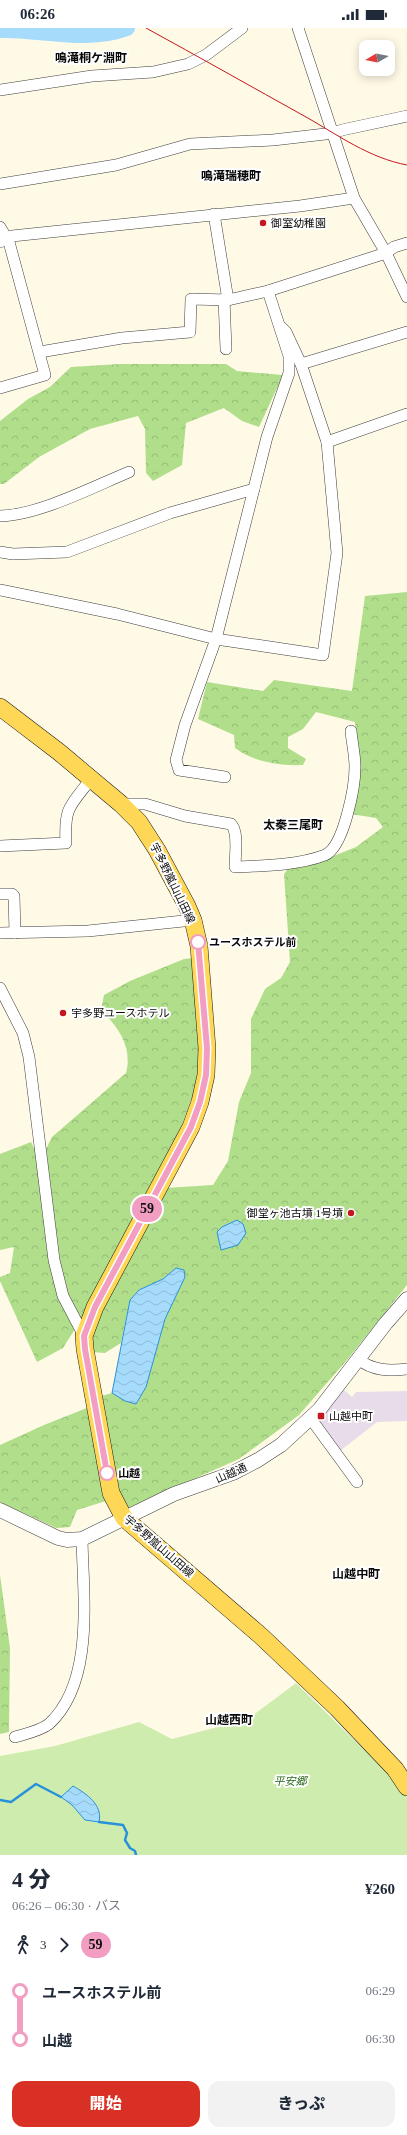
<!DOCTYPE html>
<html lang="ja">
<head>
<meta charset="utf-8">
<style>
	:root { --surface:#fff; --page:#f2f2f3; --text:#1f2937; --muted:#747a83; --accent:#d93025 }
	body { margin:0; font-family:"Times New Roman","Noto Sans JP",serif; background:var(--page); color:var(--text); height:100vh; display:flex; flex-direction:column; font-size:15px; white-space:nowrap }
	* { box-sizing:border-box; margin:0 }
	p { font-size:13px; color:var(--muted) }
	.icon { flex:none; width:22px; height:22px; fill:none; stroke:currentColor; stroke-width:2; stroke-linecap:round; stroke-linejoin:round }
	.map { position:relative; height:1827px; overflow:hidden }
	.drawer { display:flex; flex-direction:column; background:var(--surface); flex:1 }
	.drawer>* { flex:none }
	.badge { padding:0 8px; border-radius:13px; font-size:14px; line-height:26px }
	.needle { width:26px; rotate:260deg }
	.controls { position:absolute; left:359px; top:12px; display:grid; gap:8px }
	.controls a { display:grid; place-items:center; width:36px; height:36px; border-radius:8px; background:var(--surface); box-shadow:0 2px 10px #0003; font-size:20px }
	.map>.badge { position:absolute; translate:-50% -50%; box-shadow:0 0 0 2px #fff }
	.legs { display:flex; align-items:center; gap:6px; height:44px; padding:0 12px; font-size:13px }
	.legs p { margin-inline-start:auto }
	.summary { display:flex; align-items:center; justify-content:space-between; height:68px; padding:0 12px }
	h1 { font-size:22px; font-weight:800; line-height:30px }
	.button { display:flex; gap:8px; margin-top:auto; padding:8px 12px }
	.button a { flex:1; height:46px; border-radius:12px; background:var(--accent); color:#fff; font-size:16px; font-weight:800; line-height:46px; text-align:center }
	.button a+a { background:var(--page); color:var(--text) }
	ul { padding:0 12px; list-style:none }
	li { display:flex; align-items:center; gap:14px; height:48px; font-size:15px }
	li i { display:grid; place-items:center; width:6px; height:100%; margin:0 5px; background:currentColor }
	li i::after { content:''; width:10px; height:10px; margin:-5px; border:3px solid; border-radius:50%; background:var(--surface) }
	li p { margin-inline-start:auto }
	li:first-child i { background:linear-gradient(#0000 50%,currentColor 0) }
	li:last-child i { background:linear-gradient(currentColor 50%,#0000 0) }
	.status { display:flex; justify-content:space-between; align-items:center; height:28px; padding:0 20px; background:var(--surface); direction:ltr }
	.status svg { height:11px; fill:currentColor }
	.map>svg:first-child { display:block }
	.industrial { fill:#e9dcea }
	.forest { fill:url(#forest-crowns) }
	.garden { fill:#ceecad }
	.water { fill:url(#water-waves); stroke:#2791d9 }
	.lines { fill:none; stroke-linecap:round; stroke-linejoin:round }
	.stream { stroke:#2791d9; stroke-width:2.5 }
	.river { stroke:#a6dbfc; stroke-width:16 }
	.minor-casing { stroke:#3d3d3d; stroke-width:12 }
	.tertiary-casing { stroke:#3d3d3d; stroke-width:15 }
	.primary-casing { stroke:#1b1b1b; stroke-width:18 }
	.minor { stroke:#fff; stroke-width:11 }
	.tertiary { stroke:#fff; stroke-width:14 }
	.primary { stroke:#ffd756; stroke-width:17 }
	.tram { stroke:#c4171f; stroke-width:1 }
	.line-1-casing { stroke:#fff; stroke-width:9 }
	.line-1 { stroke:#f19ec2; stroke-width:6 }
	.poi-dot { fill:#c4171f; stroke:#fff; stroke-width:1.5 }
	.stop-1-dot { fill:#fff; stroke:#f19ec2; stroke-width:2 }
	.labels { text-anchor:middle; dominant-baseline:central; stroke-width:4; stroke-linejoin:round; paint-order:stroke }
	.poi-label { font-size:11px; fill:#0a0a0a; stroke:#fff; text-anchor:start }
	.street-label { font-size:11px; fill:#0a0a0a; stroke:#fff }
	.stop-label { font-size:11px; font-weight:bold; fill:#0a0a0a; stroke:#fff; text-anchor:start }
	.park-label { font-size:11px; font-style:italic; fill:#266516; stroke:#fff }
	.neighbourhood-label { font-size:12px; font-weight:bold; fill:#0a0a0a; stroke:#fff }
</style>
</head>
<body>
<div class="status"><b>06:26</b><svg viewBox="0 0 49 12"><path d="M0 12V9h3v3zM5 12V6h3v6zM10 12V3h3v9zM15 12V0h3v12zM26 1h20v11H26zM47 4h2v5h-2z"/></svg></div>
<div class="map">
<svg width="407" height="1827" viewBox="0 0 407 1827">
	<defs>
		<pattern id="forest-crowns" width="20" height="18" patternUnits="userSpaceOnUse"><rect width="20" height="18" fill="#b0de8b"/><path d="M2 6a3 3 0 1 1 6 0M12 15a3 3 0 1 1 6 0" fill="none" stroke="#96bd77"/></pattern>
		<pattern id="water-waves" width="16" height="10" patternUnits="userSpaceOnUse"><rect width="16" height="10" fill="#a6dbfc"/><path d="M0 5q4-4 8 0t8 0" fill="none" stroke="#8ebbd7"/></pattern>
	</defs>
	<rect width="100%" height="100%" fill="#fffae6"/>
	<path class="industrial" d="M343,1361L352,1369L356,1364L407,1363V1393L377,1394L340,1423L319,1394Z"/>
	<g class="forest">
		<path d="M120,336H226L237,343L283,347L259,399L242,393L224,380L186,395L182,437L153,453L146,445L145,401L138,388L90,401L39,429L4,456H0V393L28,371L50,359L71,339Z"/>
		<path d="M407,564V1257L347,1332L299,1387L239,1431L126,1481L119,1469L77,1482L70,1499L56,1500L0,1474V1417L44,1397L102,1374L101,1368L112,1365L125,1373L136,1376L146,1359L165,1291L185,1249L176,1240L163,1251L139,1262L130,1272L121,1315L105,1325L92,1324L94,1290L166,1160L213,1157L228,1133L239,1074L251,1045V991L265,961L281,950L290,934L284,846L291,837L331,829L356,819L383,799L376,790L351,786L358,733L355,694L316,684L303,701L288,709V720L306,731L303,737C281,738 253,734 235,720L234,707L198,691L207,654L263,663L274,652L352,663L365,568Z"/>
		<path d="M193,930L200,1019L197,1056L182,1097L82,1293L67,1267L58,1230L45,1123L52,1109L126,1045C133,1019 118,999 101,982L104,967L130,953L184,931Z"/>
		<path d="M31,1114L35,1122L50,1233L75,1301L63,1320L37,1334L0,1253V1249L10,1245L14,1219L0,1222V1126Z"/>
		<path d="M0,1547L10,1620L9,1704L0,1706Z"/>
	</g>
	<path class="garden" d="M296,1655L395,1752L407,1769V1827H0V1728L55,1718L139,1694L172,1711L248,1691Z"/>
	<g class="water">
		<path d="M237,1192L243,1196L246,1205L238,1217L221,1222L217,1204L222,1199Z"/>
		<path d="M176,1240L184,1242L185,1249L165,1291L146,1359L136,1376L125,1373L112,1365L130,1272L139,1262L163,1251Z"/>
		<path d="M73,1758C87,1766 103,1777 99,1794L85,1792L72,1777L61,1769Z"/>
	</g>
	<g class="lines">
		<g class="stream">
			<path d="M0,1772L11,1774L36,1756L61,1769"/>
			<path d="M99,1794L123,1797L127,1805L125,1812L130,1820L135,1823L136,1827"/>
		</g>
		<path class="river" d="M0,2C42,1 87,15 127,0"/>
		<defs>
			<g id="minor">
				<path d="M298,0L354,170L386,225L407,269"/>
				<path d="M0,62L92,48L153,44L188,36L206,27L242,0"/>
				<path d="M0,156L116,137L190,116L273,112L334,105L342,102L407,88"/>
				<path d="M214,186L228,272"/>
				<path d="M0,199L9,214L45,347L0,360"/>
				<path d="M0,214L12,208L300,178L354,170"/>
				<path d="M224,271L226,321"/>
				<path d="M40,324L122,310L190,304L191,271L228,272L268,263L386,225L394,219L407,215"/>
				<path d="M301,336L407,304"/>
				<path d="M327,414L407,386"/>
				<path d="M0,488C39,487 93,459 129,444"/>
				<path d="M0,524L13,526L67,524L170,485L254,461"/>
				<path d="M0,562L117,586L216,611L323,627L337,525L327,414L301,336L286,304L281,299"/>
				<path d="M225,749L179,742L176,732L185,697L216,611L267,409L289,345V328L268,263"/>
				<path d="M121,776H145L185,788L231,796C239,804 235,827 235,839C262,838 300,837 325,827C344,819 355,758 355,739C355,727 352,715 351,703"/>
				<path d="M0,818L66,815C64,779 70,778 91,751"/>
				<path d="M0,866H12L14,868L15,905"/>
				<path d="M0,905L88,903L193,892"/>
				<path d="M0,960L23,1005L29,1029L54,1232L63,1268L84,1308"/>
				<path d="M358,1331C373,1343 389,1343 407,1341"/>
				<path d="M311,1391L357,1454"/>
				<path d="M15,1709C25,1706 40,1703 49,1696C95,1654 83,1567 82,1511"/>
			</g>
			<path id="tertiary" d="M0,1482L58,1510L67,1512L82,1511L174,1466L233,1445L258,1432L281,1417L319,1382L386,1295L407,1271"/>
			<path id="primary" d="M0,679L59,724L121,776L139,794L157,822L187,878L193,892L199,918L207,1020L206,1047L200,1074L191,1099L95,1279L84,1308L85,1321L111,1465L124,1490L261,1608L337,1680L395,1741L407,1759"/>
		</defs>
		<use href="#minor" class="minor-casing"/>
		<use href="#tertiary" class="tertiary-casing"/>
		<use href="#primary" class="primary-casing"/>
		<use href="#minor" class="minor"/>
		<use href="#tertiary" class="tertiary"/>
		<use href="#primary" class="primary"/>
		<path class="tram" d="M146,0C199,29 252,59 306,89C338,107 369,130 407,137"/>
	</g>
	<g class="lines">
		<defs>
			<path id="line-1" d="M107,1445L85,1321L84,1308L95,1279L191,1099L200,1074L206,1047L207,1020L198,914"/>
		</defs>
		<use href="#line-1" class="line-1-casing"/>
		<use href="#line-1" class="line-1"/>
	</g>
	<g class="poi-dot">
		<circle cx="263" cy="195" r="4"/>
		<circle cx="63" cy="985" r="4"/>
		<circle cx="351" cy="1185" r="4"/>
		<rect x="317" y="1384" width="8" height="8" rx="2"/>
	</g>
	<g class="stop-1-dot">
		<circle cx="198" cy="914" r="7"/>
		<circle cx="107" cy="1445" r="7"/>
	</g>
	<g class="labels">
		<g class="poi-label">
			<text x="271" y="195">御室幼稚園</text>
			<text x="71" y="985">宇多野ユースホテル</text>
			<text x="343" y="1185" text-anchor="end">御堂ヶ池古墳 1号墳</text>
			<text x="329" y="1388">山越中町</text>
		</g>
		<g class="street-label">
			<text transform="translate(173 855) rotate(64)">宇多野嵐山山田線</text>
			<text transform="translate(231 1445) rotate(-24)">山越通</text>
			<text transform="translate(159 1518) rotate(41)">宇多野嵐山山田線</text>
		</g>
		<g class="stop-label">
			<text x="209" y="914">ユースホステル前</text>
			<text x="118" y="1445">山越</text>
		</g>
		<g class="park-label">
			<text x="290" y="1753">平安郷</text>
		</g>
		<g class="neighbourhood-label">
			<text x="91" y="30">鳴滝桐ケ淵町</text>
			<text x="231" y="148">鳴滝瑞穂町</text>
			<text x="293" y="797">太秦三尾町</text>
			<text x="356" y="1546">山越中町</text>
			<text x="229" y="1692">山越西町</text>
		</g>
	</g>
</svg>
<div class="controls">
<a><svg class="needle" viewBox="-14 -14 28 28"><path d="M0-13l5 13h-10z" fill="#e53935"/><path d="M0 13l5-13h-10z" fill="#747a83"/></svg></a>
</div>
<b class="badge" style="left:147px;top:1181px;background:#f19ec2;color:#111">59</b>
</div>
<section class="drawer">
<div class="summary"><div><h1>4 分</h1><p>06:26 – 06:30 · バス</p></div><b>¥260</b></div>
<div class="legs"><svg class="icon" aria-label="walk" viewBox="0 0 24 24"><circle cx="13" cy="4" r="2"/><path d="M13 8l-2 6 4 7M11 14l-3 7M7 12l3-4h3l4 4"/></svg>3<svg class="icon" aria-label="forward" viewBox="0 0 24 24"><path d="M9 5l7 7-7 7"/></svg><b class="badge" style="background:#f19ec2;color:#111">59</b></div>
<ul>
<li><i style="color:#f19ec2"></i><b>ユースホステル前</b><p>06:29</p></li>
<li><i style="color:#f19ec2"></i><b>山越</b><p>06:30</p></li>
</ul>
<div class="button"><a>開始</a><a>きっぷ</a></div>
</section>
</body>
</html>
